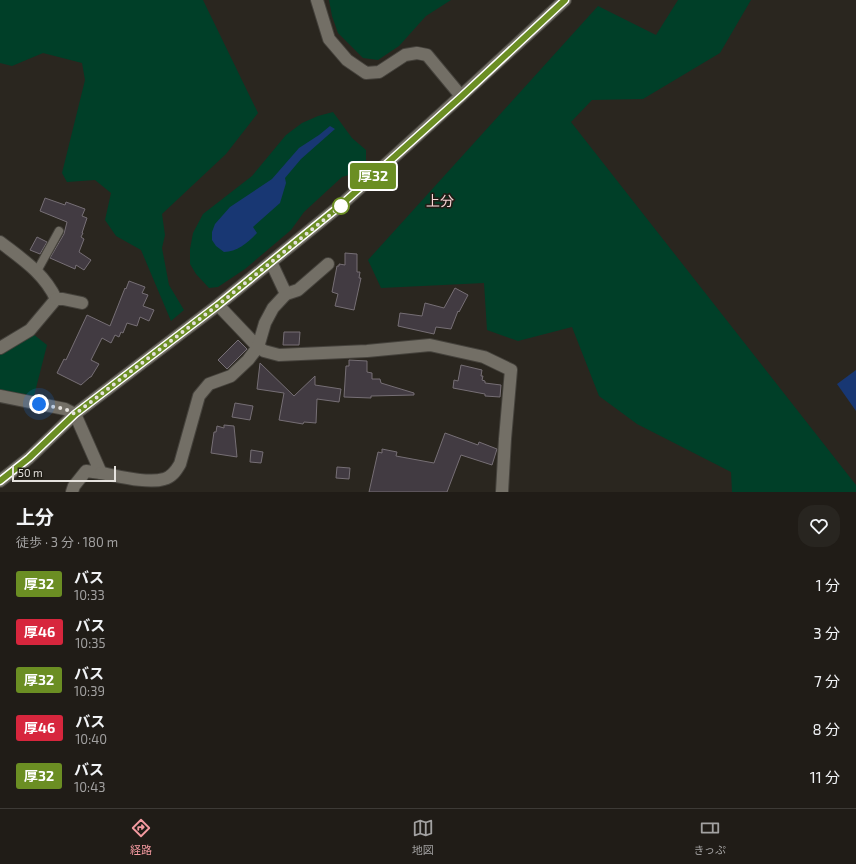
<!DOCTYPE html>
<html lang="ja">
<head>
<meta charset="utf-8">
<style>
	:root { --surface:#201c17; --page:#282520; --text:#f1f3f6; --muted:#a2a1a1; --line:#3d3a36; --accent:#f49aa0 }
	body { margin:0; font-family:"Exo 2","Noto Sans JP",sans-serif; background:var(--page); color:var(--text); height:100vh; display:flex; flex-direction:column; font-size:15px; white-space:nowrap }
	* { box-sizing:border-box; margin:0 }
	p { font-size:13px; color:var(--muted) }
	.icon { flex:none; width:22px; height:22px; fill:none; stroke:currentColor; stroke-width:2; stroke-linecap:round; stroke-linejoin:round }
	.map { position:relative; height:492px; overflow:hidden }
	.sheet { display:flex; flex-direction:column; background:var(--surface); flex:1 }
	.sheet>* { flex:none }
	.badge { padding:0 8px; border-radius:3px; font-size:14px; line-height:26px }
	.scale { position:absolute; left:12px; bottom:10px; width:104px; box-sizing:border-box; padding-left:4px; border:2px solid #e5e2de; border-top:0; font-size:11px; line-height:14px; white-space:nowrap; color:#e5e2de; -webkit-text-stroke:3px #201d16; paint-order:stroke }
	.you { position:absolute; width:20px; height:20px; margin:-10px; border:3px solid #fff; border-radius:50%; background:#1a73e8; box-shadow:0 0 0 6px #1a73e833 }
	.map>.badge { position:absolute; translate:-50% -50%; box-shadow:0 0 0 2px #fff }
	.round { display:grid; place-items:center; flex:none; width:42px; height:42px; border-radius:16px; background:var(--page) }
	.summary { display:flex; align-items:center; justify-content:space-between; height:68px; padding:0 16px }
	h1 { font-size:19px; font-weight:700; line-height:30px }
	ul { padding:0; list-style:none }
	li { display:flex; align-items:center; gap:12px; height:48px; padding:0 16px }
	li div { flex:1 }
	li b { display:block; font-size:15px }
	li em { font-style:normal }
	li .badge { min-width:44px; font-weight:700; text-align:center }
	.tab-bar { display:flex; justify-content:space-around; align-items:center; height:56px; border-top:1px solid var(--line); background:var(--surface); font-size:11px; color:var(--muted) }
	.tab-bar a { display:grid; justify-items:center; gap:2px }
	.tab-bar .current { color:var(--accent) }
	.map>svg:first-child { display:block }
	.green { fill:#003f28 }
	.water { fill:#183773 }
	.building { fill:#423b42; stroke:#766f75 }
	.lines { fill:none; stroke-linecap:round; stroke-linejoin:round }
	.service-casing { stroke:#45423c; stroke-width:10 }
	.minor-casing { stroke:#45423c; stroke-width:14 }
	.tertiary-casing { stroke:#45423c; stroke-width:14 }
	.service { stroke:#736f66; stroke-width:8 }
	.minor { stroke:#736f66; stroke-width:12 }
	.tertiary { stroke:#736f66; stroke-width:12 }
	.line-casing { stroke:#fff; stroke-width:9 }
	.line { stroke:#6b8e23; stroke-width:6 }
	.walk { stroke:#e5e2de; stroke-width:4; stroke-dasharray:0 7.2 }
	.stop-dot { fill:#fff; stroke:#6b8e23; stroke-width:2 }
	.labels { text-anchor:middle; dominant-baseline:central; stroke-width:3.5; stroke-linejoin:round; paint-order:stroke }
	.neighbourhood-label { font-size:14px; fill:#f7d3d4; stroke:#201d16 }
</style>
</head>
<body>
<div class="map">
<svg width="856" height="492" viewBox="0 0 856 492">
	<rect width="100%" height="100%" fill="#2a261f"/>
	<g class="green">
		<path d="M0,0H203L258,113L226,154L162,214L165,235L162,248L169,285L184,310L171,321L141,250L116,236L105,220L111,193L95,180L67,182L62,173L85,80L82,63L43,53L12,66L0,63Z"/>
		<path d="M329,0H451L426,16L399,46L378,60L363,58L338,33L332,16Z"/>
		<path d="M678,0H751L720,53L643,99L592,100L571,122L856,485V492H732L731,472L637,424L599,396L572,327L518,341L487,330L484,283L381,288L368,260L598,6L656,35Z"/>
		<path d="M333,112L352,138L366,150V164L355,173L342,177L304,212L291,230L245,269L218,287L209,288L196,274L190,264V249L193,233L203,214L252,176L286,135L302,123L318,116Z"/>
		<path d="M33,334L47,345L34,396L0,390V354Z"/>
	</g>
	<g class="water">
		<path d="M330,126L335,129L301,159L285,178L286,183L280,203L253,227L257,233C248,243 237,252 224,252L216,246L212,240V232L215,224L230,207L272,179L299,148L319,135Z"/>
		<path d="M856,370V411L837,384Z"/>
	</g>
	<g class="building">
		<path d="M45,198L65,205L66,202L85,209L82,216L87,218L82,233H83L81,237L84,239L79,252L91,260L84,270L76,265L75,269L50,258L64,234L67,222L40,211Z"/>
		<path d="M37,237L47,242L40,254L30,250Z"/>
		<path d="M345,253L357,254V272H360L359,278H361L354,310L335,306L338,294L332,292L337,266H339V264L345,265Z"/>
		<path d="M129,281L145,287L142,293L148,295L143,306L154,310L149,321L140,317L137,326L127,323L123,333L121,332L119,337L115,335L111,343L102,338L91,360L99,364L91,377H90L81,385L57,373L64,359L66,360L87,315L110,326L125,288L126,289Z"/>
		<path d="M455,288L468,295L459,312L458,311L451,329L436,327L434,334L398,326L400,313L422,316L425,303L444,308Z"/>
		<path d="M284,332H300L299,345H283Z"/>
		<path d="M238,340L247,349L227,369L218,360Z"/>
		<path d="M349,360L367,361V372L372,373V379H380L381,383L414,393V395L371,396V398L344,397L346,366H349Z"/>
		<path d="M260,363L294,396L315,376V385L341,389L339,402L317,399L316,423L304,422L303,424L279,420L284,393L257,389Z"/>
		<path d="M461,365L482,370L481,376H483L482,380L485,381V383L501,385L500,397L485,396V394L453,388L454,380L458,381Z"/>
		<path d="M235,403L253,406L250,420L232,417Z"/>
		<path d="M224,425L234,426L237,457L211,453L214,432H216L217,426L224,428Z"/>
		<path d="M445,433L478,445L479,442L497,449L492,465L461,455L447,492H369L378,452L382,453V449L397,452L396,456L434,463Z"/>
		<path d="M251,450L263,452L261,463L250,462Z"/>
		<path d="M337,467L350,468L349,479L336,478Z"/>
	</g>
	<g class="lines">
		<defs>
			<path id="service" d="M37,271L59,231"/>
			<g id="minor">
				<path d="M317,0L329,39L347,60L366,73L379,72L405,55L417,53L427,55L461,96"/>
				<path d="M0,242C22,259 44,273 56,299L30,330L0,348"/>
				<path d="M286,294L298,290L328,264"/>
				<path d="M56,299H63L82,303"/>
				<path d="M218,305L258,347L264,351L279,355L367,351L430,345L484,357L511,370L505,439L502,492"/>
				<path d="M0,396L65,409L75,414L101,473L86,471L74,486L72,492"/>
				<path d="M101,473C118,476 148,484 164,479C172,477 176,471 180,464L199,396L209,384L231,376L248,360L258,347L265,323L273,308L286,294L271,262"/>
			</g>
			<path id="tertiary" d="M0,481L29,458L75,414L218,305L341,205L461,96L565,0"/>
		</defs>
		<use href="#service" class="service-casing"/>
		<use href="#minor" class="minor-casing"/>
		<use href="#tertiary" class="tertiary-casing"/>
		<use href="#service" class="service"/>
		<use href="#minor" class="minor"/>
		<use href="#tertiary" class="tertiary"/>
	</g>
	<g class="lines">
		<defs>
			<path id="line" d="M0,481L29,458L75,414L218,305L341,205L462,96L565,0"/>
		</defs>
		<use href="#line" class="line-casing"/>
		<use href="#line" class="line"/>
		<path class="walk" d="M39,404L65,409L75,414L218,305L341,206"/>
	</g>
	<circle class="stop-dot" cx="341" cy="206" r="8"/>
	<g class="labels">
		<g class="neighbourhood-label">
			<text x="440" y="200">上分</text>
		</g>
	</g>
</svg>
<div class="scale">50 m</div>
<div class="you" style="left:39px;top:404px"></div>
<b class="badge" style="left:373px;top:176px;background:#6b8e23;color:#fff">厚32</b>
</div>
<section class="sheet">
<div class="summary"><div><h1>上分</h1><p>徒歩 · 3 分 · 180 m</p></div><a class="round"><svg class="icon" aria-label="heart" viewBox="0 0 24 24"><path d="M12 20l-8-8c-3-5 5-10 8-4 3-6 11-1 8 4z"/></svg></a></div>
<ul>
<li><span class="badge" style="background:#6b8e23;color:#fff">厚32</span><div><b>バス</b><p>10:33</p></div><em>1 分</em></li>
<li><span class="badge" style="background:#d7263d;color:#fff">厚46</span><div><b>バス</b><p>10:35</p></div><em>3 分</em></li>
<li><span class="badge" style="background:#6b8e23;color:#fff">厚32</span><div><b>バス</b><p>10:39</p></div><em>7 分</em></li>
<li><span class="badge" style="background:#d7263d;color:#fff">厚46</span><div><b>バス</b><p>10:40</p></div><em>8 分</em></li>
<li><span class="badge" style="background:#6b8e23;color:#fff">厚32</span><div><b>バス</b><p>10:43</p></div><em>11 分</em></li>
</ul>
</section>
<nav class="tab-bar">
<a class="current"><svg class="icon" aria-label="directions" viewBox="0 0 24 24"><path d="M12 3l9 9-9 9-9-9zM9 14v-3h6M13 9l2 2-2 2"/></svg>経路</a>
<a><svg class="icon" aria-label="map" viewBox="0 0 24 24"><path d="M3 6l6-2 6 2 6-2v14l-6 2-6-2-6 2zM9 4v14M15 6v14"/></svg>地図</a>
<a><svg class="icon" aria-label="tickets" viewBox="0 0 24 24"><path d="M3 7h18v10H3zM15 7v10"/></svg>きっぷ</a>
</nav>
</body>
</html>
